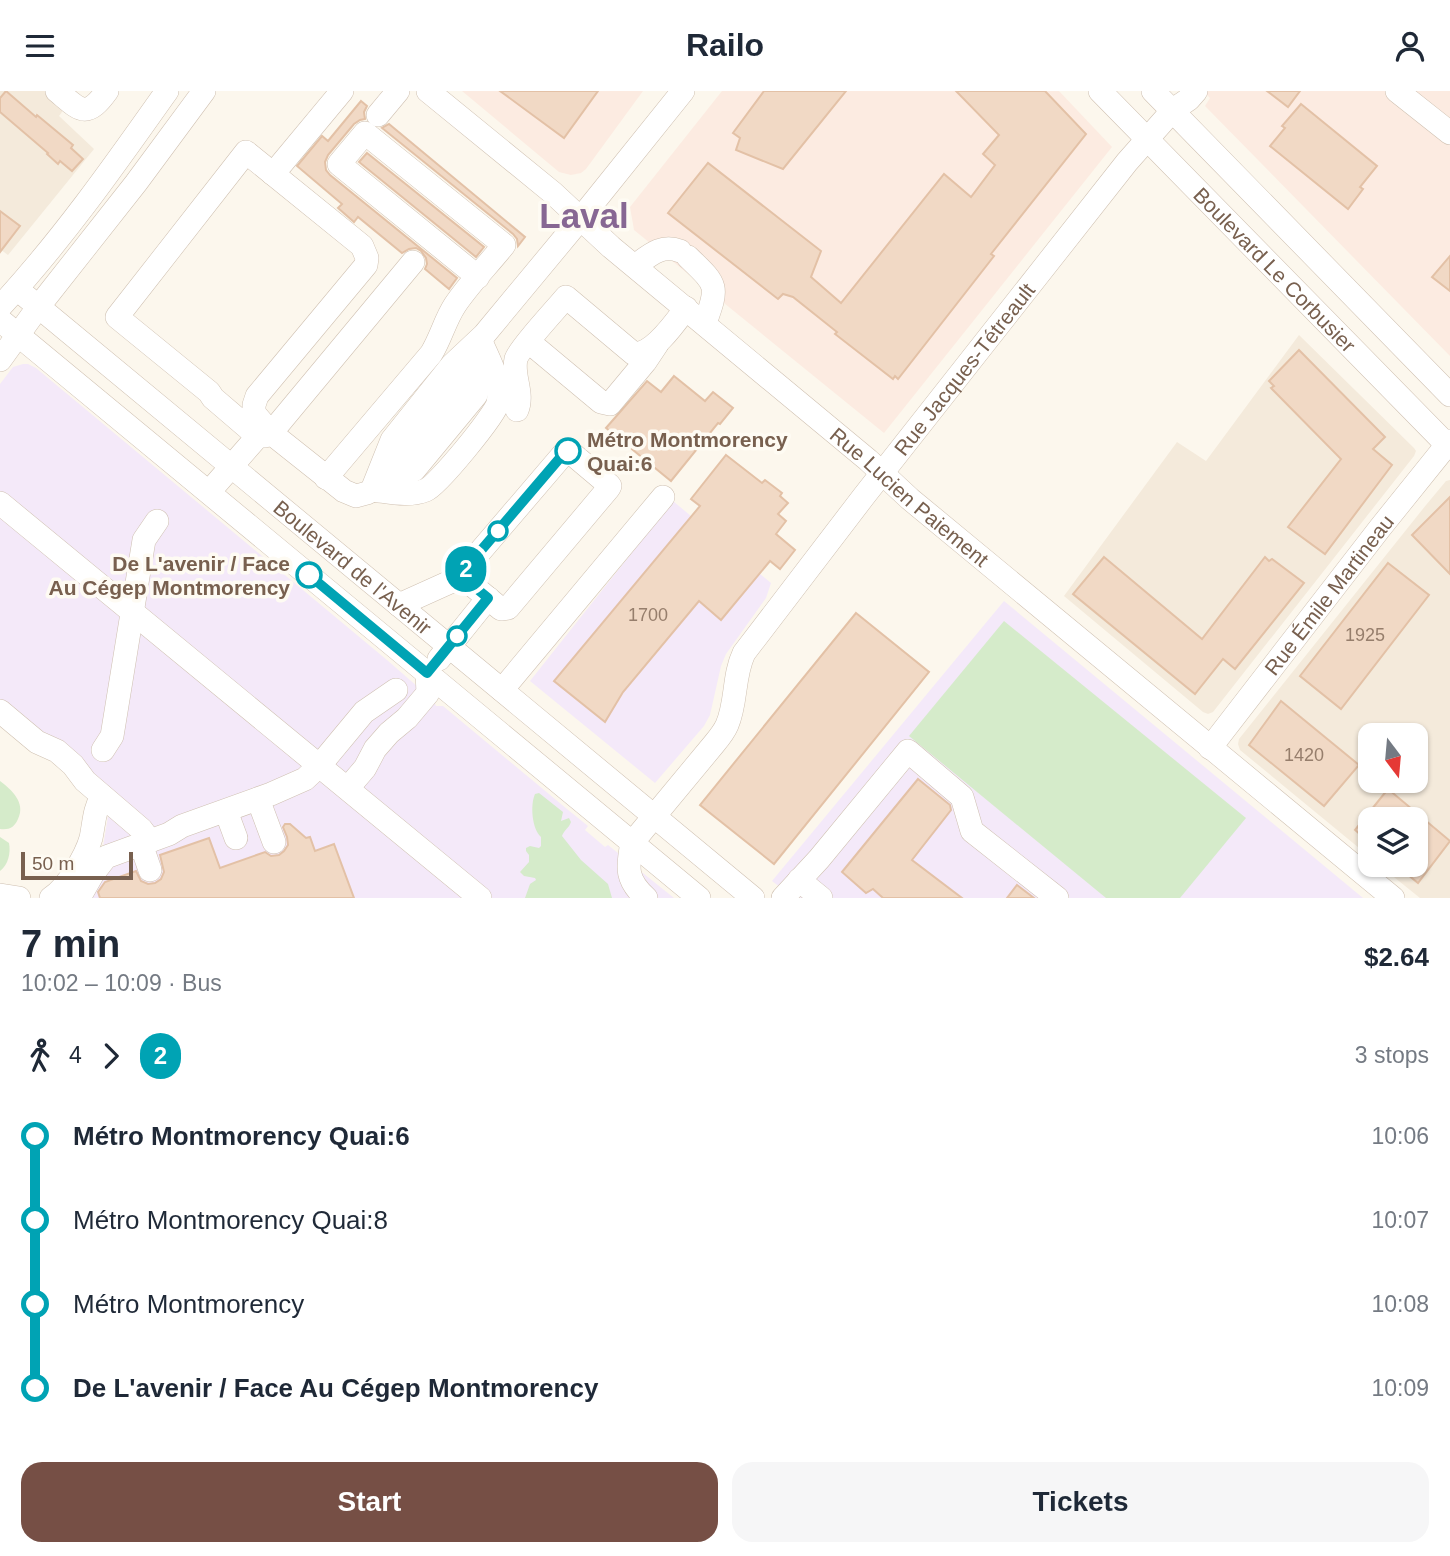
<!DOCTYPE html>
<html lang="en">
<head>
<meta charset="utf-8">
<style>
	:root { --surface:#fff; --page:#f6f6f7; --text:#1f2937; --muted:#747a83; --accent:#764f45 }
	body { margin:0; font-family:Arial,sans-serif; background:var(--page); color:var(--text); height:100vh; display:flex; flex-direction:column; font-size:26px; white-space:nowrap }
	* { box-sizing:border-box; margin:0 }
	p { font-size:23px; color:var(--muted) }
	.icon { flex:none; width:38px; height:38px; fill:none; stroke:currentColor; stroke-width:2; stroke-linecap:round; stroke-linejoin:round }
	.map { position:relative; height:807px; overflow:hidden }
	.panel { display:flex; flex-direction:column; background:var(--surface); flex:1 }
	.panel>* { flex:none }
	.badge { padding:0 14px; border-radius:23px; font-size:24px; line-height:46px }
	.needle { width:46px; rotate:164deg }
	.tools { position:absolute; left:1358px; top:632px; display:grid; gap:14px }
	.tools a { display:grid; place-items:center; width:70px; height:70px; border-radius:14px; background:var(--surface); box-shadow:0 2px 5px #0004; font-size:35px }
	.scale { position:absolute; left:21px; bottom:18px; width:112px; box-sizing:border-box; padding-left:7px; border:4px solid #78604f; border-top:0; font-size:19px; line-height:24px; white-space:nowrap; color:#78604f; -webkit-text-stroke:5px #fefbf3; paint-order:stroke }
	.map>.badge { position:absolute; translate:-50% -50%; box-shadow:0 0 0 4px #fff }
	.legs { display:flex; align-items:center; gap:10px; height:77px; padding:0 21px; font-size:23px }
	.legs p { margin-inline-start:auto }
	.headline { display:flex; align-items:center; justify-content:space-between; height:119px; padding:0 21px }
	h1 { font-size:38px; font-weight:600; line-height:52px }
	.primary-button { display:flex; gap:14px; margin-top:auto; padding:14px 21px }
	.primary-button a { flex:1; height:80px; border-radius:21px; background:var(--accent); color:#fff; font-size:28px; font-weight:600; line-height:80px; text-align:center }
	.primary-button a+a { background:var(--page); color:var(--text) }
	ul { padding:0 21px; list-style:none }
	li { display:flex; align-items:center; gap:24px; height:84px; font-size:26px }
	li i { display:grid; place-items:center; width:10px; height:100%; margin:0 9px; background:currentColor }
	li i::after { content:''; width:18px; height:18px; margin:-9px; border:5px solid; border-radius:50%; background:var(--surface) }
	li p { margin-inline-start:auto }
	li:first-child i { background:linear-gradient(#0000 50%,currentColor 0) }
	li:last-child i { background:linear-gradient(currentColor 50%,#0000 0) }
	header { display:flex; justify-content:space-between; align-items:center; height:91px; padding:0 21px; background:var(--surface); font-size:32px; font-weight:600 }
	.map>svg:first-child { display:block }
	.residential { fill:#f4eadb; fill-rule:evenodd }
	.commercial { fill:#fcebe1 }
	.education { fill:#f4e9f9 }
	.green { fill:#d5ebca }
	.building { fill:#f1d9c5; stroke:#e3c1a6; stroke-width:2 }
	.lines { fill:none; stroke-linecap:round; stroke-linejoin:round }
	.minor-casing { stroke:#cfc0b1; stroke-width:24 }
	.minor { stroke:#fff; stroke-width:23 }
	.line-1-casing { stroke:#fff; stroke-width:16 }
	.line-1 { stroke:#00a3b4; stroke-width:10 }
	.stop-1-dot { fill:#fff; stroke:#00a3b4; stroke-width:3.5 }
	.labels { text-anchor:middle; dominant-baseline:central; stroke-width:7; stroke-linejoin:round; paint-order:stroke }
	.number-label { font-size:18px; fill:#967e6c }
	.street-label { font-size:21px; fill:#78604f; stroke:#fefbf3 }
	.stop-label { font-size:21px; font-weight:bold; fill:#78604f; stroke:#fefbf3; text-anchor:start }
	.town-label { font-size:35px; font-weight:bold; fill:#876793; stroke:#fefbf3 }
</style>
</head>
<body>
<header><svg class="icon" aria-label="menu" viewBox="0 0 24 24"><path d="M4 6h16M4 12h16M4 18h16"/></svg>Railo<svg class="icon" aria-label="person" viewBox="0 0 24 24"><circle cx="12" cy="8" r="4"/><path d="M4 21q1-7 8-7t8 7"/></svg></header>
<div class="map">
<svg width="1450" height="807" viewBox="0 0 1450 807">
	<rect width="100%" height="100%" fill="#fcf7ed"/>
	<g class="residential">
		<path d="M0,0H77L59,25L94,58L8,164L0,158Z"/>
		<path d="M1299,244L1414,357L1416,360L1414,365L1213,621L1208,623L1203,621L1064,505L1177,351L1206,370Z"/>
		<path d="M1450,389V807H1420L1379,774H1416V728H1370V766L1240,659L1238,653L1239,648L1426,414L1446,390ZM1370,644H1416V690H1370Z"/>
	</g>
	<g class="commercial">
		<path d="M462,0H643L586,78L581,82L571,84L559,81Z"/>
		<path d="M722,0H1059L1112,56L884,342L634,139L630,116Z"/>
		<path d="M1203,0H1450V265L1205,15L1210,7Z"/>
	</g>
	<g class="education">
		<path d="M23,273H28L36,277L387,569L434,610L436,615H443L567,718L588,735L585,739L605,756L608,754L674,807H66L103,756L108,725L121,709L0,609V293L13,276Z"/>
		<path d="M673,410L771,492L766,507L726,563L721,575L710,624L704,635L655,692L530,590Z"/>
		<path d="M1004,510L1363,807H794L772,790Z"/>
	</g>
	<g class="green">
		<path d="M1004,530L1246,727L1180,807H1106L909,645Z"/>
		<path d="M0,690C12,699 26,712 18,728C14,737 9,739 0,738Z"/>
		<path d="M539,702L563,721L561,730L569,727L571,731C569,737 564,739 562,745L581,769L608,793L612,807H525L530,793L536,789L535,787L524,785L520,781L529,771V764L526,760V757L530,755L539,757L541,755V746C532,738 530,714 535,703Z"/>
		<path d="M0,746L9,752C11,762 8,774 0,780Z"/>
	</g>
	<g class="building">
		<path d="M6,0L36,26L37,24L73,54L71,57L83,68L72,80L60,70L58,73L47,63L48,62L0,21V7Z"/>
		<path d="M500,0H598L564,47Z"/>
		<path d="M764,0H846L783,78L736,59L740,47L733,42Z"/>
		<path d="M956,0H1045L1086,43L991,163L994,165L898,288L895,285L893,288L835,243L837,241L793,206L783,203L778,208L668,122L708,72L821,160L811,186L841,212L944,83L971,106L995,74L983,63L999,44Z"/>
		<path d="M1267,0H1300L1288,16Z"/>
		<path d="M361,10L367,15L364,21L365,28L360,29L354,33L328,64L325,71L326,79L330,84L457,187L449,198L425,178L427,173L426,167L421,160L416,157L409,158L402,162L358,126L354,131L338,117L342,113L297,75L322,45L328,50Z"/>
		<path d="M1301,13L1377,75L1360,96L1363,98L1348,118L1270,55L1285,37L1282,35Z"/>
		<path d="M389,33L525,146L518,155L517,148L513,143L382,37Z"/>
		<path d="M367,62L484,156L476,166L359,71Z"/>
		<path d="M0,120L20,135L0,161Z"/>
		<path d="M1450,165V200L1432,186Z"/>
		<path d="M1299,259L1385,346L1373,358L1392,374L1325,463L1288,436L1341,368L1271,297L1274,295L1269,290Z"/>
		<path d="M674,285L705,310L713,301L733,317L720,333L718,332L671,390L606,337L647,290L661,301Z"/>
		<path d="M726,364L762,392L765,389L782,402L780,405L788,412L778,423L786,430L776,443L795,459L780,478L770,470L721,529L699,510L623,601L605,631L554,590L700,415L691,408Z"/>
		<path d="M1450,406V483L1412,444Z"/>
		<path d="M1104,466L1202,548L1265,466L1269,470L1272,468L1304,492L1235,578L1223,568L1195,603L1073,503Z"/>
		<path d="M1388,472L1429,504L1341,618L1300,585Z"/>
		<path d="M856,522L929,581L774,773L700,714Z"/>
		<path d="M1281,610L1359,674L1324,715L1249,654Z"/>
		<path d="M918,688L950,714L951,719L912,769L962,807H883L873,798L866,802L842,781Z"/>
		<path d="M1388,698L1450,750L1418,792L1396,774H1416V728H1370V752L1355,739Z"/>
		<path d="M285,733H290L306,747L310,746L315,760L334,753L354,807H100L98,801L105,791L136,780L141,790L148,793L155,792L161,788L164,781L160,764L209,747L220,777L265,761L271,765L279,764L284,760L288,754L287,746L283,736Z"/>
		<path d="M1017,794L1034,807H1007Z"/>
	</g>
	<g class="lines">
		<defs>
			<g id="minor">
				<path d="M57,0C80,19 86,29 107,0"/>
				<path id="s1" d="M428,0L553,102L611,156L868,369L910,408L1393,807"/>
				<path id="s2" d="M1100,0L1450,357"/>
				<path d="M1153,0L1450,304"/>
				<path d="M1397,0L1450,42"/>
				<path d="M378,24L398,0"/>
				<path d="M273,83L342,0"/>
				<path d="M688,166C717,194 719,194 705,232"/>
				<path d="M413,171L271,342L265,345L255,343L213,307L209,301L117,226L246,61L362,155L367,167L366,174L257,305L254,314V322L271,342L344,400L356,405L367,402L414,379L476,304L479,294L478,270L480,249"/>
				<path d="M635,175C650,164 661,153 680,160"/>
				<path id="s3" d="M17,198L753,807"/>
				<path d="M0,216C62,149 114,75 167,0"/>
				<path d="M0,229L699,807"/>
				<path d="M529,251L601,311L610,313L645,271L657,253"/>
				<path d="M0,269L39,215L136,92L204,0"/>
				<path d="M517,319C524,302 512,285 516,268C519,258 557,217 566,206L634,263C654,263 675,232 686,217"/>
				<path d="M384,385L463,289L475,261"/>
				<path d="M326,387L431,263C441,247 445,229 455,214C469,193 488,174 504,154L365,42L339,73L478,186"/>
				<path d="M372,399L392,349L452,274L484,244L581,127L683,0"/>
				<path d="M372,399C390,401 409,406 426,399C438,394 495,324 498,312C502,293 490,271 483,255"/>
				<path d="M209,401L258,345"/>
				<path d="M0,412L480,807"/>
				<path d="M399,514L450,491L460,484L566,360L570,361L608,393L610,395L608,398L508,517L501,518L460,484"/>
				<path d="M439,568L488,507"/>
				<path d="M502,599L663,406"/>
				<path d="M0,620L37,651L57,660L73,674L85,690L141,738L150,750"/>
				<path id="s4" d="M1210,657L1380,437L1450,350"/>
				<path d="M103,659L112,645L144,449L157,430"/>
				<path d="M348,697L365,677L375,658L389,642L407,627L428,602L427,582"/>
				<path d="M258,708L274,751"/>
				<path d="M226,720L236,747"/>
				<path d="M141,753L150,779"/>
				<path d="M799,789L821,807"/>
				<path d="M0,804L19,807"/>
				<path d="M51,807C67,797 86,765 91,747C94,733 94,718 102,705"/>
				<path d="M79,807L92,784L106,766L169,743L182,735L271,703L305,688L320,674L364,621L396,599"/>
				<path id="s5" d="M646,807C626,789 627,777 632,752L714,653C719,647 724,641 727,634C737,611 733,585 744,562L864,405L1127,71L1173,19L1189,8L1196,0"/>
				<path d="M783,807L819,768L908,660L962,706L972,740L1057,807"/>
			</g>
		</defs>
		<use href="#minor" class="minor-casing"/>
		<use href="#minor" class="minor"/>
	</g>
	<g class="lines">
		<defs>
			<path id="line-1" d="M309,484L427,582L488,507L460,484L565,361L568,360"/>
		</defs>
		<use href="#line-1" class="line-1-casing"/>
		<use href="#line-1" class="line-1"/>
	</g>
	<g class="stop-1-dot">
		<circle cx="568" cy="360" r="12"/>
		<circle cx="498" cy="440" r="9"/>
		<circle cx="309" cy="484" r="12"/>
		<circle cx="457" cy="545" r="9"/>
	</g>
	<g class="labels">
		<g class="number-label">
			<text x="648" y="524">1700</text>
			<text x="1365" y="544">1925</text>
			<text x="1304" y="664">1420</text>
		</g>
		<g class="street-label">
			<text stroke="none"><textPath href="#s2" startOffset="250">Boulevard Le Corbusier</textPath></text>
			<text stroke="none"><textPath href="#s5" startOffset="646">Rue Jacques-Tétreault</textPath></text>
			<text stroke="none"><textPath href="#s1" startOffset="630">Rue Lucien Paiement</textPath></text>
			<text stroke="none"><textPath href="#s3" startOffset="436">Boulevard de l'Avenir</textPath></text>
			<text stroke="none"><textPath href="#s4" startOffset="194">Rue Émile Martineau</textPath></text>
		</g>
		<g class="stop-label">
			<text x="587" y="348">Métro Montmorency<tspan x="587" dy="24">Quai:6</tspan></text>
			<text x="290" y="472" text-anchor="end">De L'avenir / Face<tspan x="290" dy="24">Au Cégep Montmorency</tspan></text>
		</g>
		<g class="town-label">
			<text x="584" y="124">Laval</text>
		</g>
	</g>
</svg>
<div class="tools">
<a><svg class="needle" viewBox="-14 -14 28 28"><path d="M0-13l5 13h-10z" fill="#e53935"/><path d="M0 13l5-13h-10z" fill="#747a83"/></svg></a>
<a><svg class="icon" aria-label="layers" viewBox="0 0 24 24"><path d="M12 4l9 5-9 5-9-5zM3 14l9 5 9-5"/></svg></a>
</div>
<div class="scale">50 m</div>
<b class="badge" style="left:466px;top:478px;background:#00a3b4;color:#fff">2</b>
</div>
<section class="panel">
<div class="headline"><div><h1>7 min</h1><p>10:02 – 10:09 · Bus</p></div><b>$2.64</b></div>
<div class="legs"><svg class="icon" aria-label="walk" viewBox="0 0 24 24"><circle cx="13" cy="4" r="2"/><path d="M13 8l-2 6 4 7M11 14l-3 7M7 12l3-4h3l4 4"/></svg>4<svg class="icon" aria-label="forward" viewBox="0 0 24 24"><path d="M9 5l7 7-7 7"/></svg><b class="badge" style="background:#00a3b4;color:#fff">2</b><p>3 stops</p></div>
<ul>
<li><i style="color:#00a3b4"></i><b>Métro Montmorency Quai:6</b><p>10:06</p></li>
<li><i style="color:#00a3b4"></i><span>Métro Montmorency Quai:8</span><p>10:07</p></li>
<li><i style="color:#00a3b4"></i><span>Métro Montmorency</span><p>10:08</p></li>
<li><i style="color:#00a3b4"></i><b>De L'avenir / Face Au Cégep Montmorency</b><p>10:09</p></li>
</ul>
<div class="primary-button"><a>Start</a><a>Tickets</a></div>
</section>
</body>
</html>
